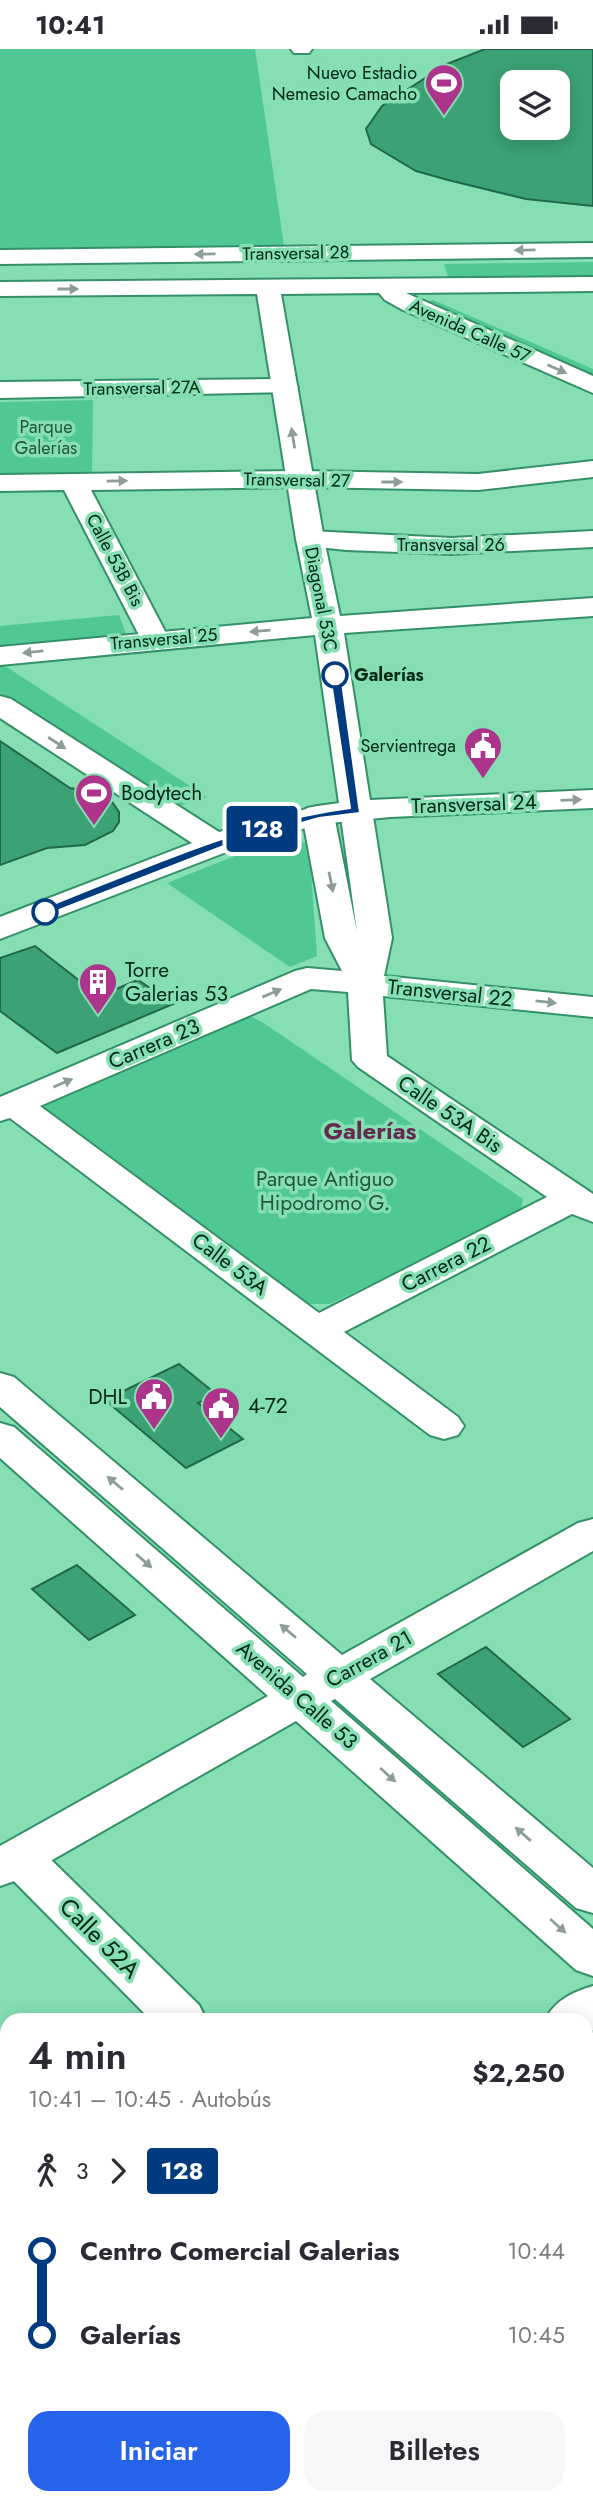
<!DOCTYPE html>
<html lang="es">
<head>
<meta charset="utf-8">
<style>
	:root { --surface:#fff; --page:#f7f7f7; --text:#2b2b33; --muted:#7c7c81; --accent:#2563eb }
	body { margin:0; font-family:Jost,sans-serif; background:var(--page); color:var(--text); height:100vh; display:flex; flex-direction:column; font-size:26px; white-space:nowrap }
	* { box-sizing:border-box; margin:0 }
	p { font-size:23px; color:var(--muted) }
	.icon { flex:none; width:38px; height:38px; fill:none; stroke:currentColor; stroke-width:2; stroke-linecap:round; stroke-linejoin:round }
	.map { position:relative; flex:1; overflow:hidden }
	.details { position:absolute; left:0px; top:1964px; width:593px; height:492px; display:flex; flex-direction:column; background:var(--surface); border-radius:21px 21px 0 0; box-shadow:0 4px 18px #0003 }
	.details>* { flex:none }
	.badge { padding:0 14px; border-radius:5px; font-size:24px; line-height:46px }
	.fabs { position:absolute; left:500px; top:21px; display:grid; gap:14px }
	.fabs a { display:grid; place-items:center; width:70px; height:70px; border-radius:14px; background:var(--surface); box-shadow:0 4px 18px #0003; font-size:35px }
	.map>.badge { position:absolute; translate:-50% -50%; box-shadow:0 0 0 4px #fff }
	.legs { display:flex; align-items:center; gap:10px; height:77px; padding:0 28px; font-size:23px }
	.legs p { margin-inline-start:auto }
	.overview { display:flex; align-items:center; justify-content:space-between; height:119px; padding:0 28px }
	h1 { font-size:38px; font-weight:600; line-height:52px }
	.button { display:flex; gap:14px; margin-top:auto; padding:14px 28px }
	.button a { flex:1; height:80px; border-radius:21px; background:var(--accent); color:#fff; font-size:28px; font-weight:600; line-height:80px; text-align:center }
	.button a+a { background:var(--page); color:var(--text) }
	ul { padding:0 28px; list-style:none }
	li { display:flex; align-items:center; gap:24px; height:84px; font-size:26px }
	li i { display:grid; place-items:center; width:10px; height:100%; margin:0 9px; background:currentColor }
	li i::after { content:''; width:18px; height:18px; margin:-9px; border:5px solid; border-radius:50%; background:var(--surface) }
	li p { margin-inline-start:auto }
	li:first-child i { background:linear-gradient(#0000 50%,currentColor 0) }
	li:last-child i { background:linear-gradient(currentColor 50%,#0000 0) }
	.status { display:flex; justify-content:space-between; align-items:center; height:49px; padding:0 35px; background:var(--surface); direction:ltr }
	.status svg { height:19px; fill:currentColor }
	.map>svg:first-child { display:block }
	.green { fill:#50c893 }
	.building { fill:#3ca276; stroke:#22684a; stroke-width:2; fill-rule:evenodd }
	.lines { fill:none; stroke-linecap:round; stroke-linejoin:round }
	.street-casing { stroke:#339068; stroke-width:4 }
	.secondary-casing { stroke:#339068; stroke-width:4 }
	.street { fill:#fff; fill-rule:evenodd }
	.secondary { fill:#fff; fill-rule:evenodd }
	.oneway { fill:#8c9e97 }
	.line-1 { fill:#003b80; stroke:#fff; stroke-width:2 }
	.stop-1-dot { fill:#fff; stroke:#003b80; stroke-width:3.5 }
	.labels { text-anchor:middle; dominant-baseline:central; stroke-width:7; stroke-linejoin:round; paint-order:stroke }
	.far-poi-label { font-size:18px; fill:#002717; stroke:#85dfb3; text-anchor:end }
	.far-street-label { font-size:18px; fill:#002717; stroke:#85dfb3 }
	.far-park-label { font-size:18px; fill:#225840; stroke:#85dfb3 }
	.far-stop-label { font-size:18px; font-weight:bold; fill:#002717; stroke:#85dfb3; text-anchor:start }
	.poi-label { font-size:21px; fill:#002717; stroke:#85dfb3; text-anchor:start }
	.street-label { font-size:21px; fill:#002717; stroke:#85dfb3 }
	.park-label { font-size:21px; fill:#225840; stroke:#85dfb3 }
	.quarter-label { font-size:24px; font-weight:bold; fill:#652a52; stroke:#85dfb3 }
	.near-street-label { font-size:24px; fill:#002717; stroke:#85dfb3 }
</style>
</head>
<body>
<div class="status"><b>10:41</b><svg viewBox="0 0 49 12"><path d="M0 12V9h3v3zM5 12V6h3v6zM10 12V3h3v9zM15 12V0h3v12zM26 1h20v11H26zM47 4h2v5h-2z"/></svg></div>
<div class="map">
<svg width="593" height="2454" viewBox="0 0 593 2454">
	<rect width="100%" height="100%" fill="#85dfb3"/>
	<g class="green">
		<path d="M0,0H255L284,197L0,200Z"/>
		<path d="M593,213V228H448L444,215Z"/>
		<path d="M433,251L593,320V326L425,253Z"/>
		<path d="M93,351L92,424L0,426V353Z"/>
		<path d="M119,566L127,588L0,598V577Z"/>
		<path d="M5,617L207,748L175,758L0,644V618Z"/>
		<path d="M275,791L309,794L317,907L290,918L167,834Z"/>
		<path d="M236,966L250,967L262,973L523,1150L521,1162L330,1255H305L45,1060L43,1054Z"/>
	</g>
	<g class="building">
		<path d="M485,0H593V157L526,150L448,131L416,122L371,95L366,80L382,57L447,15ZM513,33H558V79H513Z"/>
		<path d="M0,692L70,739L88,742L113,754L119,763V773L113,782L85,796L47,799L0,816Z"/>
		<path d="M35,897L99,947L138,931L173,955L57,1004L0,962V909Z"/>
		<path d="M179,1315L216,1345L198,1354L243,1390L186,1419L105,1351Z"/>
		<path d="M77,1516L135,1566L89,1591L32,1540Z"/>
		<path d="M486,1598L570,1670L523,1698L438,1625Z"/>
	</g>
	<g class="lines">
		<defs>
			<g id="street">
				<path d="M291,0H312L309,4H294Z"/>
				<path d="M285,330L294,333L298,338L294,343L0,349V333Z"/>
				<path d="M593,412V428L478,441L300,438L91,441L169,590L165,596L155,599L145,596L141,590L64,441L0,442V426L300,422L478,425Z"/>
				<path d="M310,482L451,489L593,482V498L451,505L346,501L300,496L296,490L300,484Z"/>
				<path d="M356,752L367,754L372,761L392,889L384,927L593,948V968L383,947L387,1007L593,1145V1173L572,1165L344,1283L458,1368L464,1377L458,1386L444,1390L430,1386L10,1069L0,1072V1048L295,922L307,919L342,922L325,889L302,766L307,759L318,757L329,759L334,766L357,883L340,761L345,754ZM311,940L348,943L352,1011L358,1018L547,1148L319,1264L40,1057Z"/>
				<path d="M19,1791L36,1796L199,1956L206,1970H150L2,1820L0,1800L2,1796Z"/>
				<path d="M593,1937V1981L586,1984V1970H546C555,1951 573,1943 593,1937Z"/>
				<path d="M586,2221L593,2224V2274L586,2271Z"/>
				<path d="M593,2395V2447L585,2450L583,2454H520L523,2448H586V2398Z"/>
			</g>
			<g id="secondary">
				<path d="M593,194V208L0,215V201Z"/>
				<path d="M593,228V242L406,244L593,327V344L403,261L385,251L379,244L281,245L324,490L340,567L593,549V567L344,584L370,751L593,741V759L390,768L320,775L242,797L0,890V868L192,794L0,669V647L11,650L219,783L318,757L339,754L315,586L0,616V598L312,569L296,490L257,245L0,247V233Z"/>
				<path d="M0,1324L14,1328L342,1606L578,1474L593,1470V1502L370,1630L593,1819V1864L576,1859L335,1650L331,1652L593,1880V1927L576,1921L296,1672L17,1831L0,1837V1797L268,1647L0,1409V1374L14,1378L303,1628L307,1625L0,1358Z"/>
				<path d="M0,2306L7,2309V2362L0,2359Z"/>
				<path d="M75,2448H134L137,2454H77Z"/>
			</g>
		</defs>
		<use href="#street" class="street-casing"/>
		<use href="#secondary" class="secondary-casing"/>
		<use href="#street" class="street"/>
		<use href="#secondary" class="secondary"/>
	</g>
	<defs><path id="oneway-solid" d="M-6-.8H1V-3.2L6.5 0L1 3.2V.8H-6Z" transform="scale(1.75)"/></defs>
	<g class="oneway">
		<use href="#oneway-solid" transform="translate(525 201) rotate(179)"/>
		<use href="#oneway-solid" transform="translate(205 205) rotate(179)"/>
		<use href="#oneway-solid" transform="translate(68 240)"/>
		<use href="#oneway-solid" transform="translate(557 320) rotate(24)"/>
		<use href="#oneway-solid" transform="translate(293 389) rotate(-99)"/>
		<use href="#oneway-solid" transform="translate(117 432) rotate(-1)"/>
		<use href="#oneway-solid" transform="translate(392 433)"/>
		<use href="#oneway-solid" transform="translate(260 582) rotate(175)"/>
		<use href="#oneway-solid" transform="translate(33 603) rotate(174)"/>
		<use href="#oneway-solid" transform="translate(57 694) rotate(33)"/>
		<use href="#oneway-solid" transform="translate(571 751) rotate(-2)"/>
		<use href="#oneway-solid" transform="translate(331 833) rotate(79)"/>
		<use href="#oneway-solid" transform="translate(272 944) rotate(-23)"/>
		<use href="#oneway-solid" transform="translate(546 953) rotate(6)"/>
		<use href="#oneway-solid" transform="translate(63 1034) rotate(-23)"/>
		<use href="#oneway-solid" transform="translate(115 1434) rotate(-140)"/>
		<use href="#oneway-solid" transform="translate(144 1512) rotate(41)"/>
		<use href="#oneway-solid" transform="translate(288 1582) rotate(-140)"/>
		<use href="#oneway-solid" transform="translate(388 1726) rotate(42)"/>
		<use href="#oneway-solid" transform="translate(523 1785) rotate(-139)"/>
		<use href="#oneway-solid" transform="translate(558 1877) rotate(42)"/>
	</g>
	<path class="line-1" d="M335,623L341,626L360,764L319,769L234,793L49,865H41V860C141,821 242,773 350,759L330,626Z"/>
	<defs>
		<symbol id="stadium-pin" viewBox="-11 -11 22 30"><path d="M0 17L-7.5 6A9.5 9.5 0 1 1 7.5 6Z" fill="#ac348a" stroke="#85dfb3"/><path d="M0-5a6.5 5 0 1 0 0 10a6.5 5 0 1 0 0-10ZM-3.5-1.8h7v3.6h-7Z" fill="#fff"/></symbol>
		<symbol id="civic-pin" viewBox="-11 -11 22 30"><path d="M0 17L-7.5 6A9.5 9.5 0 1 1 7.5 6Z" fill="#ac348a" stroke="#85dfb3"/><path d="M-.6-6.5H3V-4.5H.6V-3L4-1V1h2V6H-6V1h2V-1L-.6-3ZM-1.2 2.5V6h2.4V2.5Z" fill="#fff"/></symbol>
		<symbol id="building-pin" viewBox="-11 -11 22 30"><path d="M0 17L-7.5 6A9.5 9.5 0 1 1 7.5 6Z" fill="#ac348a" stroke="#85dfb3"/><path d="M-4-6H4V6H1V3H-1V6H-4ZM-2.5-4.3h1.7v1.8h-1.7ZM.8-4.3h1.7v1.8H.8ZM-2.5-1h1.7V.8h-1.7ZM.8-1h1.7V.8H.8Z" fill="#fff"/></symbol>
	</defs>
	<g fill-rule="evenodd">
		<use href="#stadium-pin" x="422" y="12" width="44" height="60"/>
		<use href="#civic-pin" x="461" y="675" width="44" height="60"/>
		<use href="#stadium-pin" x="72" y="722" width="44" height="60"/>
		<use href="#building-pin" x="76" y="911" width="44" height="60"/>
		<use href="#civic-pin" x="132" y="1326" width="44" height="60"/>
		<use href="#civic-pin" x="199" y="1335" width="44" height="60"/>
	</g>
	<g class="stop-1-dot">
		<circle cx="335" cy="626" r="12"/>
		<circle cx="45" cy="863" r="12"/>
	</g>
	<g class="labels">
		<g class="far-poi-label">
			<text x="417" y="24">Nuevo Estadio<tspan x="417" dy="21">Nemesio Camacho</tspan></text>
			<text x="456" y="697">Servientrega</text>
		</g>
		<g class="far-street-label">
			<text transform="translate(296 204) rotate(-1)">Transversal 28</text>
			<text transform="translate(470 282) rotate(24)">Avenida Calle 57</text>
			<text transform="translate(142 339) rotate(-1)">Transversal 27A</text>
			<text transform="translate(297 431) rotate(1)">Transversal 27</text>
			<text x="451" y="496">Transversal 26</text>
			<text transform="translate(115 511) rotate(62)">Calle 53B Bis</text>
			<text transform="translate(321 550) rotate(79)">Diagonal 53C</text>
			<text transform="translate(164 590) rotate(-5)">Transversal 25</text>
		</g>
		<g class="far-park-label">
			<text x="46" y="378">Parque<tspan x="46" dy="21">Galerías</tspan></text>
		</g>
		<g class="far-stop-label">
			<text x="354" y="626">Galerías</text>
		</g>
		<g class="poi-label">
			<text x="121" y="744">Bodytech</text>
			<text x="125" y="921">Torre<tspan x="125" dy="24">Galerias 53</tspan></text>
			<text x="127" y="1348" text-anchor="end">DHL</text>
			<text x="248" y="1357">4-72</text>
		</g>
		<g class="street-label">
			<text transform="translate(474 755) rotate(-2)">Transversal 24</text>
			<text transform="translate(450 944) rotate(6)">Transversal 22</text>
			<text transform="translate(154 995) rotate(-23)">Carrera 23</text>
			<text transform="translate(450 1065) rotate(34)">Calle 53A Bis</text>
			<text transform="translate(230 1215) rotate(37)">Calle 53A</text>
			<text transform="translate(446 1215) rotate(-27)">Carrera 22</text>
			<text transform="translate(369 1610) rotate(-29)">Carrera 21</text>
			<text transform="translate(297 1646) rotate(41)">Avenida Calle 53</text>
		</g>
		<g class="park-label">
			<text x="325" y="1130">Parque Antiguo<tspan x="325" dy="24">Hipodromo G.</tspan></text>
		</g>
		<g class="quarter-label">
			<text x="370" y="1081">Galerías</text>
		</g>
		<g class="near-street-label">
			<text transform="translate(100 1889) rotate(45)">Calle 52A</text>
		</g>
	</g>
</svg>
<div class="fabs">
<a><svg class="icon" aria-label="layers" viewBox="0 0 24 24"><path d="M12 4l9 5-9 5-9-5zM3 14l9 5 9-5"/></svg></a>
</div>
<b class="badge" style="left:262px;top:780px;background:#003b80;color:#fff">128</b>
<section class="details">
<div class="overview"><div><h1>4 min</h1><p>10:41 – 10:45 · Autobús</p></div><b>$2,250</b></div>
<div class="legs"><svg class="icon" aria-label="walk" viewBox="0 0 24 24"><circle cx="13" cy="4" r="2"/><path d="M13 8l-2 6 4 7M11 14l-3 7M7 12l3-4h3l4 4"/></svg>3<svg class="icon" aria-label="forward" viewBox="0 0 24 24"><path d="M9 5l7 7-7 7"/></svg><b class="badge" style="background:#003b80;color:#fff">128</b></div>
<ul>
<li><i style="color:#003b80"></i><b>Centro Comercial Galerias</b><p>10:44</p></li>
<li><i style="color:#003b80"></i><b>Galerías</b><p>10:45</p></li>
</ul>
<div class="button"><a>Iniciar</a><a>Billetes</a></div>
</section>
</div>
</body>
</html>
